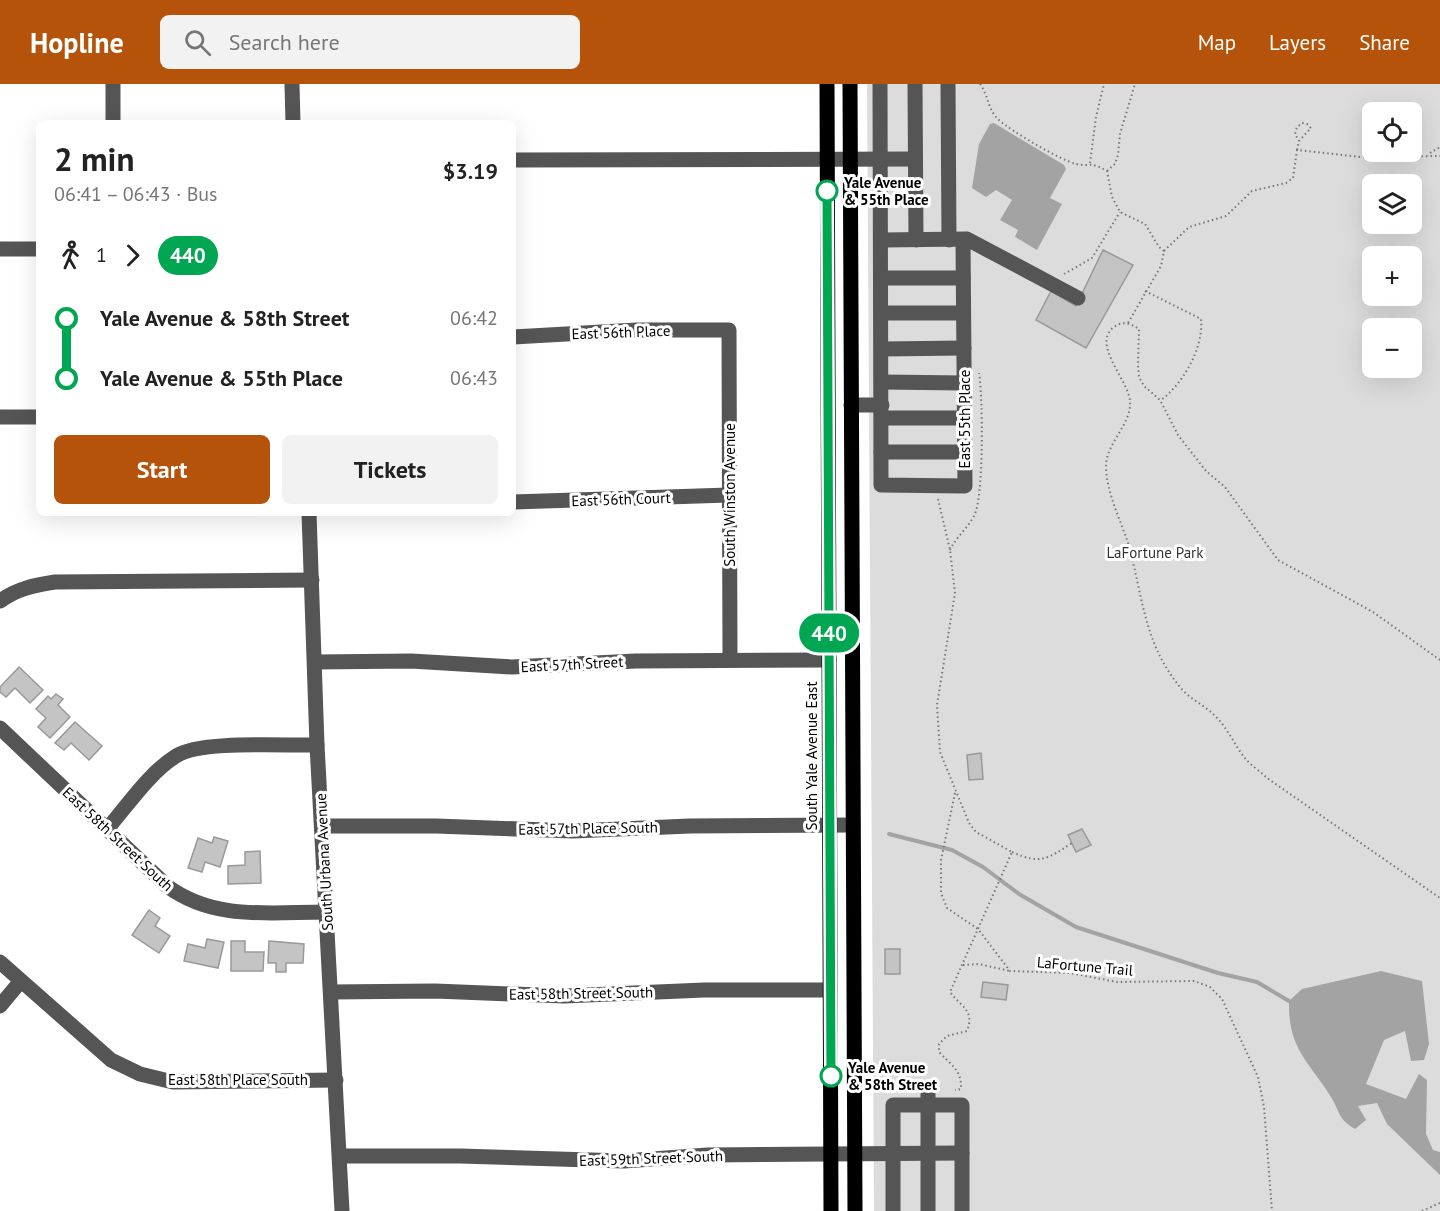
<!DOCTYPE html>
<html lang="en">
<head>
<meta charset="utf-8">
<style>
	:root { --surface:#fff; --page:#f2f2f2; --text:#222; --muted:#767676; --accent:#b45309 }
	body { margin:0; font-family:"PT Sans",sans-serif; background:var(--page); color:var(--text); height:100vh; display:flex; flex-direction:column; font-size:22px; white-space:nowrap }
	* { box-sizing:border-box; margin:0 }
	p { font-size:20px; color:var(--muted) }
	.icon { flex:none; width:33px; height:33px; fill:none; stroke:currentColor; stroke-width:2; stroke-linecap:round; stroke-linejoin:round }
	.map { position:relative; flex:1; overflow:hidden }
	.details { position:absolute; left:36px; top:36px; width:480px; height:396px; display:flex; flex-direction:column; background:var(--surface); border-radius:9px; box-shadow:0 6px 24px #0002 }
	.details>* { flex:none }
	.badge { padding:0 12px; border-radius:20px; font-size:21px; line-height:39px }
	.tools { position:absolute; left:1362px; top:18px; display:grid; gap:12px }
	.tools a { display:grid; place-items:center; width:60px; height:60px; border-radius:9px; background:var(--surface); box-shadow:0 6px 24px #0002; font-size:30px }
	.map>.badge { position:absolute; translate:-50% -50%; box-shadow:0 0 0 3px #fff }
	.legs { display:flex; align-items:center; gap:9px; height:66px; padding:0 18px; font-size:20px }
	.legs p { margin-inline-start:auto }
	.overview { display:flex; align-items:center; justify-content:space-between; height:102px; padding:0 18px }
	h1 { font-size:33px; font-weight:800; line-height:45px }
	.action { display:flex; gap:12px; margin-top:auto; padding:12px 18px }
	.action a { flex:1; height:69px; border-radius:9px; background:var(--accent); color:#fff; font-size:24px; font-weight:800; line-height:69px; text-align:center }
	.action a+a { background:var(--page); color:var(--text) }
	ul { padding:0 18px; list-style:none }
	li { display:flex; align-items:center; gap:21px; height:60px; font-size:22px }
	li i { display:grid; place-items:center; width:9px; height:100%; margin:0 8px; background:currentColor }
	li i::after { content:''; width:15px; height:15px; margin:-8px; border:4px solid; border-radius:50%; background:var(--surface) }
	li p { margin-inline-start:auto }
	li:first-child i { background:linear-gradient(#0000 50%,currentColor 0) }
	li:last-child i { background:linear-gradient(currentColor 50%,#0000 0) }
	header { display:flex; align-items:center; gap:36px; box-sizing:border-box; height:84px; padding:0 30px; background:var(--accent); color:#fff }
	header strong { font-size:28px }
	nav { display:flex; gap:33px; margin-inline-start:auto; font-size:21px }
	.search { width:420px; height:54px; background:var(--page); display:flex; align-items:center; gap:15px; box-sizing:border-box; padding:0 21px; border-radius:9px; color:var(--muted); font-size:22px }
	.map>svg:first-child { display:block }
	.green { fill:#dcdcdc; fill-rule:evenodd }
	.water { fill:#a3a3a3 }
	.lines { fill:none; stroke-linecap:round; stroke-linejoin:round }
	.stream { stroke:#a3a3a3; stroke-width:4 }
	.building { fill:#c4c4c4; stroke:#999; stroke-width:1.5 }
	.path { stroke:#777; stroke-width:2; stroke-dasharray:1.5 3; stroke-linecap:butt }
	.minor { stroke:#555; stroke-width:15 }
	.major { stroke:#000; stroke-width:15 }
	.line-1-casing { stroke:#fff; stroke-width:14 }
	.line-1 { stroke:#00a651; stroke-width:9 }
	.stop-1-dot { fill:#fff; stroke:#00a651; stroke-width:3 }
	.labels { text-anchor:middle; dominant-baseline:central; stroke-width:6; stroke-linejoin:round; paint-order:stroke }
	.stop-label { font-size:15px; font-weight:bold; fill:#000; stroke:#fff; text-anchor:start }
	.street-label { font-size:15px; fill:#000; stroke:#fff }
	.park-label { font-size:15px; fill:#333; stroke:#fff }
</style>
</head>
<body>
<header>
<strong>Hopline</strong>
<div class="search"><svg class="icon" aria-label="search" viewBox="0 0 24 24"><circle cx="10" cy="10" r="6"/><path d="M15 15l6 6"/></svg>Search here</div>
<nav><a>Map</a><a>Layers</a><a>Share</a></nav>
</header>
<div class="map">
<svg width="1440" height="1127" viewBox="0 0 1440 1127">
	<rect width="100%" height="100%" fill="#fff"/>
	<path class="green" d="M867,0H1440V1127H874ZM1372,28H1412V68H1372ZM1372,100H1412V140H1372ZM1372,172H1412V212H1372ZM1372,244H1412V284H1372Z"/>
	<g class="water">
		<path d="M994,39L1064,81L1066,85L1050,114L1062,120L1037,166L1015,153L1018,146L1000,136L1012,116L996,106L986,113L972,104L979,60L990,40Z"/>
		<path d="M1381,887L1422,897L1429,960L1424,976L1411,977L1405,947L1384,956L1366,1000L1406,1015L1419,990L1427,996L1426,1050L1433,1066L1440,1068V1091L1387,1040L1377,1019L1358,1022L1366,1036L1355,1045C1338,1035 1340,1028 1331,1013C1308,976 1288,965 1289,917L1302,905Z"/>
	</g>
	<g class="lines">
		<path class="stream" d="M889,750L952,766L983,783L1019,810L1076,843L1218,889L1257,898L1289,917"/>
	</g>
	<g class="building">
		<path d="M1103,166L1133,181L1086,264L1036,236L1051,207L1076,222Z"/>
		<path d="M19,583L43,606L30,619L15,604L6,613L0,608V603Z"/>
		<path d="M56,610L63,615L58,621L70,633L50,654L38,643L46,634L36,625L48,612L51,615Z"/>
		<path d="M75,638L102,662L89,676L71,659L64,666L55,659Z"/>
		<path d="M981,669L983,695L969,696L967,671Z"/>
		<path d="M1082,745L1091,761L1076,768L1068,751Z"/>
		<path d="M214,753L228,757L220,783L205,778L202,788L188,784L198,754L212,759Z"/>
		<path d="M260,767L261,799L228,800V782L245,781V768Z"/>
		<path d="M149,826L160,834L155,842L170,852L159,869L132,851Z"/>
		<path d="M207,855L224,858L218,884L184,877L188,860L205,864Z"/>
		<path d="M231,857H245V868H264L263,887H231Z"/>
		<path d="M269,857L304,860L303,879H286V888H276V879H268Z"/>
		<rect x="885" y="865" width="15" height="25"/>
		<path d="M983,898L1008,901L1006,916L981,913Z"/>
	</g>
	<g class="lines">
		<g class="path">
			<path d="M980,0C989,12 987,25 999,36C1011,47 1060,76 1076,80C1091,83 1090,77 1107,87L1112,113L1120,128L1145,140L1159,163L1164,167L1161,182L1128,239"/>
			<path d="M1297,66L1299,57L1311,44L1307,40L1302,39L1297,43L1295,50L1299,57"/>
			<path d="M1430,69L1440,63"/>
			<path d="M1090,79L1096,33L1104,0"/>
			<path d="M1107,87L1115,80L1118,71L1120,50L1135,0"/>
			<path d="M1164,167L1189,143L1226,132L1252,107L1286,99L1293,94L1297,66L1361,73L1440,72"/>
			<path d="M1064,190L1092,174L1120,128"/>
			<path d="M1145,207L1201,235C1204,263 1183,300 1161,316"/>
			<path d="M938,415L950,466L955,509L937,621L940,668L969,739L976,748L1012,768L950,908C961,923 975,926 967,947L947,952L939,960V968C951,981 962,986 961,1005L955,1006"/>
			<path d="M950,466C956,453 967,445 974,432C984,414 983,312 979,289"/>
			<path d="M1440,576L1373,528L1278,476L1225,403L1206,387L1178,351L1160,316L1144,302L1139,293L1138,281L1139,245C1131,240 1123,236 1114,243C1091,260 1128,295 1130,317C1132,341 1105,359 1106,384C1107,409 1120,435 1128,459C1143,511 1143,558 1180,603C1189,615 1205,621 1215,632C1227,643 1234,660 1244,673C1250,681 1260,687 1267,694L1440,814"/>
			<path d="M955,709L941,776V809L947,824L978,845L1010,887L1070,889L1117,898L1194,897L1210,903L1222,915L1258,993L1264,1023L1272,1127"/>
			<path d="M1012,768C1041,781 1047,775 1072,759"/>
			<path d="M963,881L979,880L1010,887"/>
			<path d="M1422,1127L1440,1119"/>
		</g>
		<g class="minor">
			<path d="M113,0V39"/>
			<path d="M292,0L293,39"/>
			<path d="M880,0L881,401L965,402L963,156"/>
			<path d="M915,0L916,156"/>
			<path d="M948,0L949,156"/>
			<path d="M513,76L915,75"/>
			<path d="M882,156L967,155L1078,214"/>
			<path d="M0,165H39"/>
			<path d="M882,194H963"/>
			<path d="M882,229H963"/>
			<path d="M513,253L637,246H729L730,576"/>
			<path d="M882,265L964,264"/>
			<path d="M882,298L964,299"/>
			<path d="M851,321H882"/>
			<path d="M0,333H39"/>
			<path d="M882,334H964"/>
			<path d="M881,368H965"/>
			<path d="M513,418L729,411"/>
			<path d="M309,429L317,661L342,1127"/>
			<path d="M0,517C17,505 34,501 55,498L312,496"/>
			<path d="M316,578L411,577L512,583L636,577L829,576"/>
			<path d="M0,644L167,802C214,837 270,828 326,828"/>
			<path d="M322,742H436L573,747L690,742L853,741"/>
			<path d="M107,745C128,721 149,689 176,672C200,656 286,662 317,661"/>
			<path d="M0,878L111,976L140,990L173,998L336,996"/>
			<path d="M331,908L435,907L564,912L704,906H830"/>
			<path d="M0,922L20,898"/>
			<path d="M340,1072H460L624,1077L708,1071L962,1069"/>
			<path d="M893,1127V1021H962V1127"/>
			<path d="M928,1127V1010"/>
		</g>
		<g class="major">
			<path d="M827,0L831,1127"/>
			<path d="M850,0L855,1127"/>
		</g>
	</g>
	<g class="lines">
		<defs>
			<path id="line-1" d="M827,107L831,992"/>
		</defs>
		<use href="#line-1" class="line-1-casing"/>
		<use href="#line-1" class="line-1"/>
	</g>
	<g class="stop-1-dot">
		<circle cx="827" cy="107" r="10"/>
		<circle cx="831" cy="992" r="10"/>
	</g>
	<g class="labels">
		<g class="stop-label">
			<text x="844" y="98">Yale Avenue<tspan x="844" dy="17">&amp; 55th Place</tspan></text>
			<text x="848" y="983">Yale Avenue<tspan x="848" dy="17">&amp; 58th Street</tspan></text>
		</g>
		<g class="street-label">
			<text transform="translate(621 248) rotate(-2)">East 56th Place</text>
			<text transform="translate(964 335) rotate(-90)">East 55th Place</text>
			<text transform="translate(729 411) rotate(-90)">South Winston Avenue</text>
			<text transform="translate(621 415) rotate(-2)">East 56th Court</text>
			<text transform="translate(572 580) rotate(-3)">East 57th Street</text>
			<text transform="translate(811 672) rotate(-90)">South Yale Avenue East</text>
			<text transform="translate(588 744) rotate(-1)">East 57th Place South</text>
			<text transform="translate(118 755) rotate(43)">East 58th Street South</text>
			<text transform="translate(324 778) rotate(-93)">South Urbana Avenue</text>
			<text transform="translate(1085 882) rotate(5)">LaFortune Trail</text>
			<text transform="translate(581 909) rotate(-1)">East 58th Street South</text>
			<text x="238" y="995">East 58th Place South</text>
			<text transform="translate(651 1074) rotate(-2)">East 59th Street South</text>
		</g>
		<g class="park-label">
			<text x="1155" y="468">LaFortune Park</text>
		</g>
	</g>
</svg>
<div class="tools">
<a><svg class="icon" aria-label="locate" viewBox="0 0 24 24"><circle cx="12" cy="12" r="6"/><path d="M12 2v4M12 18v4M2 12h4M18 12h4"/></svg></a>
<a><svg class="icon" aria-label="layers" viewBox="0 0 24 24"><path d="M12 4l9 5-9 5-9-5zM3 14l9 5 9-5"/></svg></a>
<a>+</a>
<a>−</a>
</div>
<b class="badge" style="left:829px;top:549px;background:#00a651;color:#fff">440</b>
<section class="details">
<div class="overview"><div><h1>2 min</h1><p>06:41 – 06:43 · Bus</p></div><b>$3.19</b></div>
<div class="legs"><svg class="icon" aria-label="walk" viewBox="0 0 24 24"><circle cx="13" cy="4" r="2"/><path d="M13 8l-2 6 4 7M11 14l-3 7M7 12l3-4h3l4 4"/></svg>1<svg class="icon" aria-label="forward" viewBox="0 0 24 24"><path d="M9 5l7 7-7 7"/></svg><b class="badge" style="background:#00a651;color:#fff">440</b></div>
<ul>
<li><i style="color:#00a651"></i><b>Yale Avenue &amp; 58th Street</b><p>06:42</p></li>
<li><i style="color:#00a651"></i><b>Yale Avenue &amp; 55th Place</b><p>06:43</p></li>
</ul>
<div class="action"><a>Start</a><a>Tickets</a></div>
</section>
</div>
</body>
</html>
